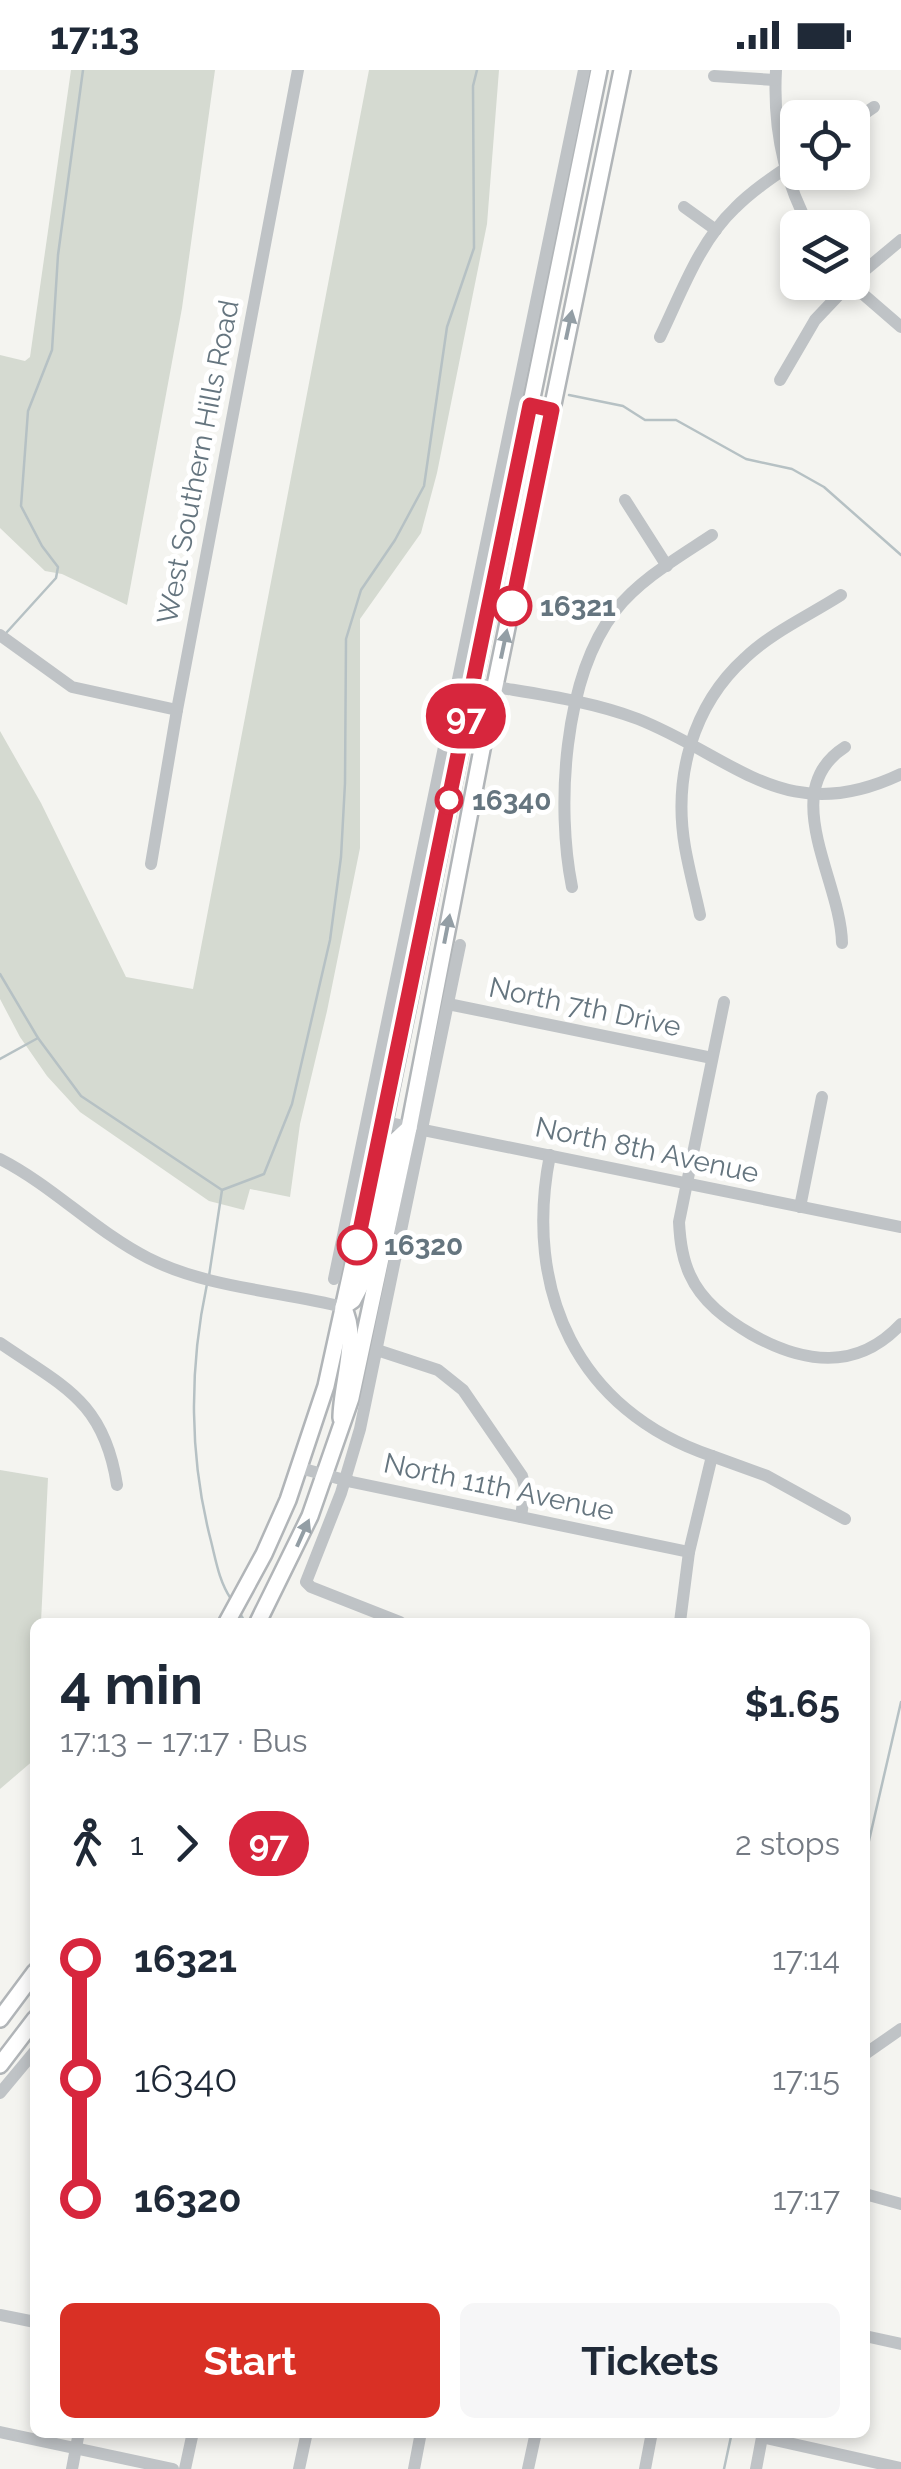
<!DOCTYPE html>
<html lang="en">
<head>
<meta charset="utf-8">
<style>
	:root { --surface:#fff; --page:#f6f6f7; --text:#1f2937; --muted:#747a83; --accent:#d93025 }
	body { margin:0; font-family:Raleway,sans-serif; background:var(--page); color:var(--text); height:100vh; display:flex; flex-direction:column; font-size:38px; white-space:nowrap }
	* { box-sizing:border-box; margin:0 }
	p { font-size:32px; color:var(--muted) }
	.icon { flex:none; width:55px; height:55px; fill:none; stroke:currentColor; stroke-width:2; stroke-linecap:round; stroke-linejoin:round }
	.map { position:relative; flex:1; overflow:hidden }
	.details { position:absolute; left:30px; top:1548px; width:840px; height:820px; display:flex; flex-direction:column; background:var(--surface); border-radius:15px; box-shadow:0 5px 15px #0003 }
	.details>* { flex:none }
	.badge { padding:0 20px; border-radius:32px; font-size:35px; line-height:65px }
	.buttons { position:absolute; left:780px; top:30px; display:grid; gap:20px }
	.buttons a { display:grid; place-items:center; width:90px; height:90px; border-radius:15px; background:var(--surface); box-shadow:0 5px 15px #0003; font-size:50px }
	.map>.badge { position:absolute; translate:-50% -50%; box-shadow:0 0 0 5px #fff }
	.legs { display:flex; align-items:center; gap:15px; height:110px; padding:0 30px; font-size:32px }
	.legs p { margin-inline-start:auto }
	.head { display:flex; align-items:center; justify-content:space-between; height:170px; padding:0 30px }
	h1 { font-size:55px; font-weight:700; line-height:75px }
	.button { display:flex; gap:20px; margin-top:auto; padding:20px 30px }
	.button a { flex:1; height:115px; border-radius:15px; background:var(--accent); color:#fff; font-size:40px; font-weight:700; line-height:115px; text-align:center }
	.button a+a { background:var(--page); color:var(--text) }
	ul { padding:0 30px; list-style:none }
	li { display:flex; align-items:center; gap:35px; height:120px; font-size:38px }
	li i { display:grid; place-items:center; width:15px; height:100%; margin:0 12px; background:currentColor }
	li i::after { content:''; width:25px; height:25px; margin:-12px; border:8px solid; border-radius:50%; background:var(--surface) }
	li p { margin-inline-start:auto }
	li:first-child i { background:linear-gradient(#0000 50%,currentColor 0) }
	li:last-child i { background:linear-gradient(currentColor 50%,#0000 0) }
	.status { display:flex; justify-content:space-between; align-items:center; height:70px; padding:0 50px; background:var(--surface); direction:ltr }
	.status svg { height:28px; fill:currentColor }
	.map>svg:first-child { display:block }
	.green { fill:#d5dad1 }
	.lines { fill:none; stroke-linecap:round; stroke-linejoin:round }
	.stream { stroke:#b6c1c4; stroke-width:2.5 }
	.major-casing { stroke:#b1b5b8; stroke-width:20 }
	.minor { stroke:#bfc3c6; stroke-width:12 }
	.major { stroke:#fff; stroke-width:15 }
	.oneway { fill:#939ea5 }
	.line-1-casing { stroke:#fff; stroke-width:22 }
	.line-1 { stroke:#d7263d; stroke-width:15 }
	.stop-1-dot { fill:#fff; stroke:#d7263d; stroke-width:5 }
	.labels { text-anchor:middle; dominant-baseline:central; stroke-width:10; stroke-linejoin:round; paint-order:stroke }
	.street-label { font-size:28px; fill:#65757f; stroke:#fff }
	.stop-label { font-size:28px; font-weight:bold; fill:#65757f; stroke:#fff; text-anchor:start }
</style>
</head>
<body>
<div class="status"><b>17:13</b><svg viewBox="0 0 49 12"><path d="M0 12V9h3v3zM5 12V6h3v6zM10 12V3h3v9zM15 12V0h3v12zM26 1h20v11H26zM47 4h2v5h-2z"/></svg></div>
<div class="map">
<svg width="901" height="2399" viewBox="0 0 901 2399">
	<rect width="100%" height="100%" fill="#f4f4f0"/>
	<g class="green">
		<path d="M71,0H215L182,238L127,535L62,504L45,501L0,458V285L25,291L30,287Z"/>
		<path d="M369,0H499L487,154L437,403L421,463L360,549V778L327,941L300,1054L290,1127L250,1119L244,1140L209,1131L80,1042L47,1006L20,967L0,929V661L41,733L126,907L193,919Z"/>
		<path d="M0,1400L48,1408L41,1552H35V1689L0,1719Z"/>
	</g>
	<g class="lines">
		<g class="stream">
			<path d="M569,325L623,336L645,350H676L746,389L792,399L824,417L901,485"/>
			<path d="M7,562L56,508L58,497L42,476L21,436L28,341L52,280L58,185L83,0"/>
			<path d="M0,904L38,968L81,1026L222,1120L209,1206"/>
			<path d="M0,989L38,968"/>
			<path d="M222,1120L264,1104L292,1034L330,870L341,787L345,713L346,569L361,520L395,470L424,416L447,257L474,178L473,16L477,0"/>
			<path d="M207,1214C189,1298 189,1387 211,1471C216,1491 219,1511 231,1529"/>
			<path d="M241,1545L245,1552"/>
			<path d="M865,1788L901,1632"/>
			<path d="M724,2399L732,2362"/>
		</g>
		<defs>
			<g id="major">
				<path d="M341,1348C341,1314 360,1268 343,1237L353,1230L362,1213L395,1071L409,1058"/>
				<path d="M227,1552L264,1484L288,1430L326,1316L384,1052L599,0"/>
				<path d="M258,1552L310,1446L351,1328L409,1058L484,669L622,0"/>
				<path d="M0,1949L35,1902"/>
				<path d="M0,1995L35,1949"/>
			</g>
		</defs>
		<use href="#major" class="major-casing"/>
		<g class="minor">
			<path d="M776,0C773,55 783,109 810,158"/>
			<path d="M714,6L775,10"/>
			<path d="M852,52L874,37"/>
			<path d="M684,137L716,160"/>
			<path d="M852,211L901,170"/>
			<path d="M849,212L901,257"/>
			<path d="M660,267C681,224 699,172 735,138C754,119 776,105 798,90"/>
			<path d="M780,310L815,250L851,212"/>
			<path d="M625,430L667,496"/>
			<path d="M0,565L72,617L177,640"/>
			<path d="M473,613C527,623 586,629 638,649C736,688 786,759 901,704"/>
			<path d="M151,794L177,640L298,0"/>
			<path d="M572,817C556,737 563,609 615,541C640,509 679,487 712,465"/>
			<path d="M700,845C695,822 689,800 685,777C673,708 692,636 745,588C772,562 810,545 841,525"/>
			<path d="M842,873C841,810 776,721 845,677"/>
			<path d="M724,932L679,1152C680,1171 682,1188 690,1205C702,1232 727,1250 751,1264C804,1294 857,1301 901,1254"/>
			<path d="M448,934L712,988"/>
			<path d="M384,1052L901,1157"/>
			<path d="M550,1085C523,1220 577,1341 712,1386L689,1482L680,1552"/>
			<path d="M0,1089C53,1116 95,1161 148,1188C207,1218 280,1221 343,1237"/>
			<path d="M800,1137L822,1027"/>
			<path d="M334,1209L584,0"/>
			<path d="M0,1273C64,1317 104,1331 117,1415"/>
			<path d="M377,1280L438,1300L463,1320L522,1406L525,1417L521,1447"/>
			<path d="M712,1386L767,1406L845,1449"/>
			<path d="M300,1398L352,1412L689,1482"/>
			<path d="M400,1552L311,1517L306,1512L341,1423L360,1359L460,875"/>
			<path d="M865,1984L901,1959"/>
			<path d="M0,2023L35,1981"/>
			<path d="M865,2124L901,2134"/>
			<path d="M0,2245L35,2252"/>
			<path d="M865,2266L901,2274"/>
			<path d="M0,2362L173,2399"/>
			<path d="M762,2367L900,2398"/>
			<path d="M72,2399L79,2362"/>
			<path d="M185,2399L193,2362"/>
			<path d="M299,2399L307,2362"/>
			<path d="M414,2399L421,2362"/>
			<path d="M528,2399L536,2362"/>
			<path d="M645,2399L652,2362"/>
			<path d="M756,2399L763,2362"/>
		</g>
		<use href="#major" class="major"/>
	</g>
	<defs><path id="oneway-solid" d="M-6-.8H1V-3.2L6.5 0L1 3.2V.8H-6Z" transform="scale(2.5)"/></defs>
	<g class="oneway">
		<use href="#oneway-solid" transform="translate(569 255) rotate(-78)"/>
		<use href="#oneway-solid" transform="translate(504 574) rotate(-78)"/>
		<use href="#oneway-solid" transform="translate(447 859) rotate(-79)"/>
		<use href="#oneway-solid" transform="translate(303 1463) rotate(-66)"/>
	</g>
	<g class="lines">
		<defs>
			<path id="line-1" d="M357,1175L530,335L552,340L512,536"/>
		</defs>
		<use href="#line-1" class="line-1-casing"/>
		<use href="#line-1" class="line-1"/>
	</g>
	<g class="stop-1-dot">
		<circle cx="512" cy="536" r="18"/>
		<circle cx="449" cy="730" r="12"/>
		<circle cx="357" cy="1175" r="18"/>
	</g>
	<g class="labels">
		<g class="street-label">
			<text transform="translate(198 392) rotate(-79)">West Southern Hills Road</text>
			<text transform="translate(585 937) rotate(12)">North 7th Drive</text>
			<text transform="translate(647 1080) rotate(12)">North 8th Avenue</text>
			<text transform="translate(499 1417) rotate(12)">North 11th Avenue</text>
		</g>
		<g class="stop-label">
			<text x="540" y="536">16321</text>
			<text x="472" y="730">16340</text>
			<text x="384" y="1175">16320</text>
		</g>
	</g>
</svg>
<div class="buttons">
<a><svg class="icon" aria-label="locate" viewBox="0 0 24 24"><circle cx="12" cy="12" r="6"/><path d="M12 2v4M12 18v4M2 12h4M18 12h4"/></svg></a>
<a><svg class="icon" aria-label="layers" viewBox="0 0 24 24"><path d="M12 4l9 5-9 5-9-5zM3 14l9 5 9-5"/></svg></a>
</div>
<b class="badge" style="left:466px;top:646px;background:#d7263d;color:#fff">97</b>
<section class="details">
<div class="head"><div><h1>4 min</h1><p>17:13 – 17:17 · Bus</p></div><b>$1.65</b></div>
<div class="legs"><svg class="icon" aria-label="walk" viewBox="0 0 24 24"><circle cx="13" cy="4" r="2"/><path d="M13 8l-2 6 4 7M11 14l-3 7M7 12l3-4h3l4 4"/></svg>1<svg class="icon" aria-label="forward" viewBox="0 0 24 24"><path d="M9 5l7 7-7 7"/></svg><b class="badge" style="background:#d7263d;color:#fff">97</b><p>2 stops</p></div>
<ul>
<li><i style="color:#d7263d"></i><b>16321</b><p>17:14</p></li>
<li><i style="color:#d7263d"></i><span>16340</span><p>17:15</p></li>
<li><i style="color:#d7263d"></i><b>16320</b><p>17:17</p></li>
</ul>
<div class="button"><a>Start</a><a>Tickets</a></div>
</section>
</div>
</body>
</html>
